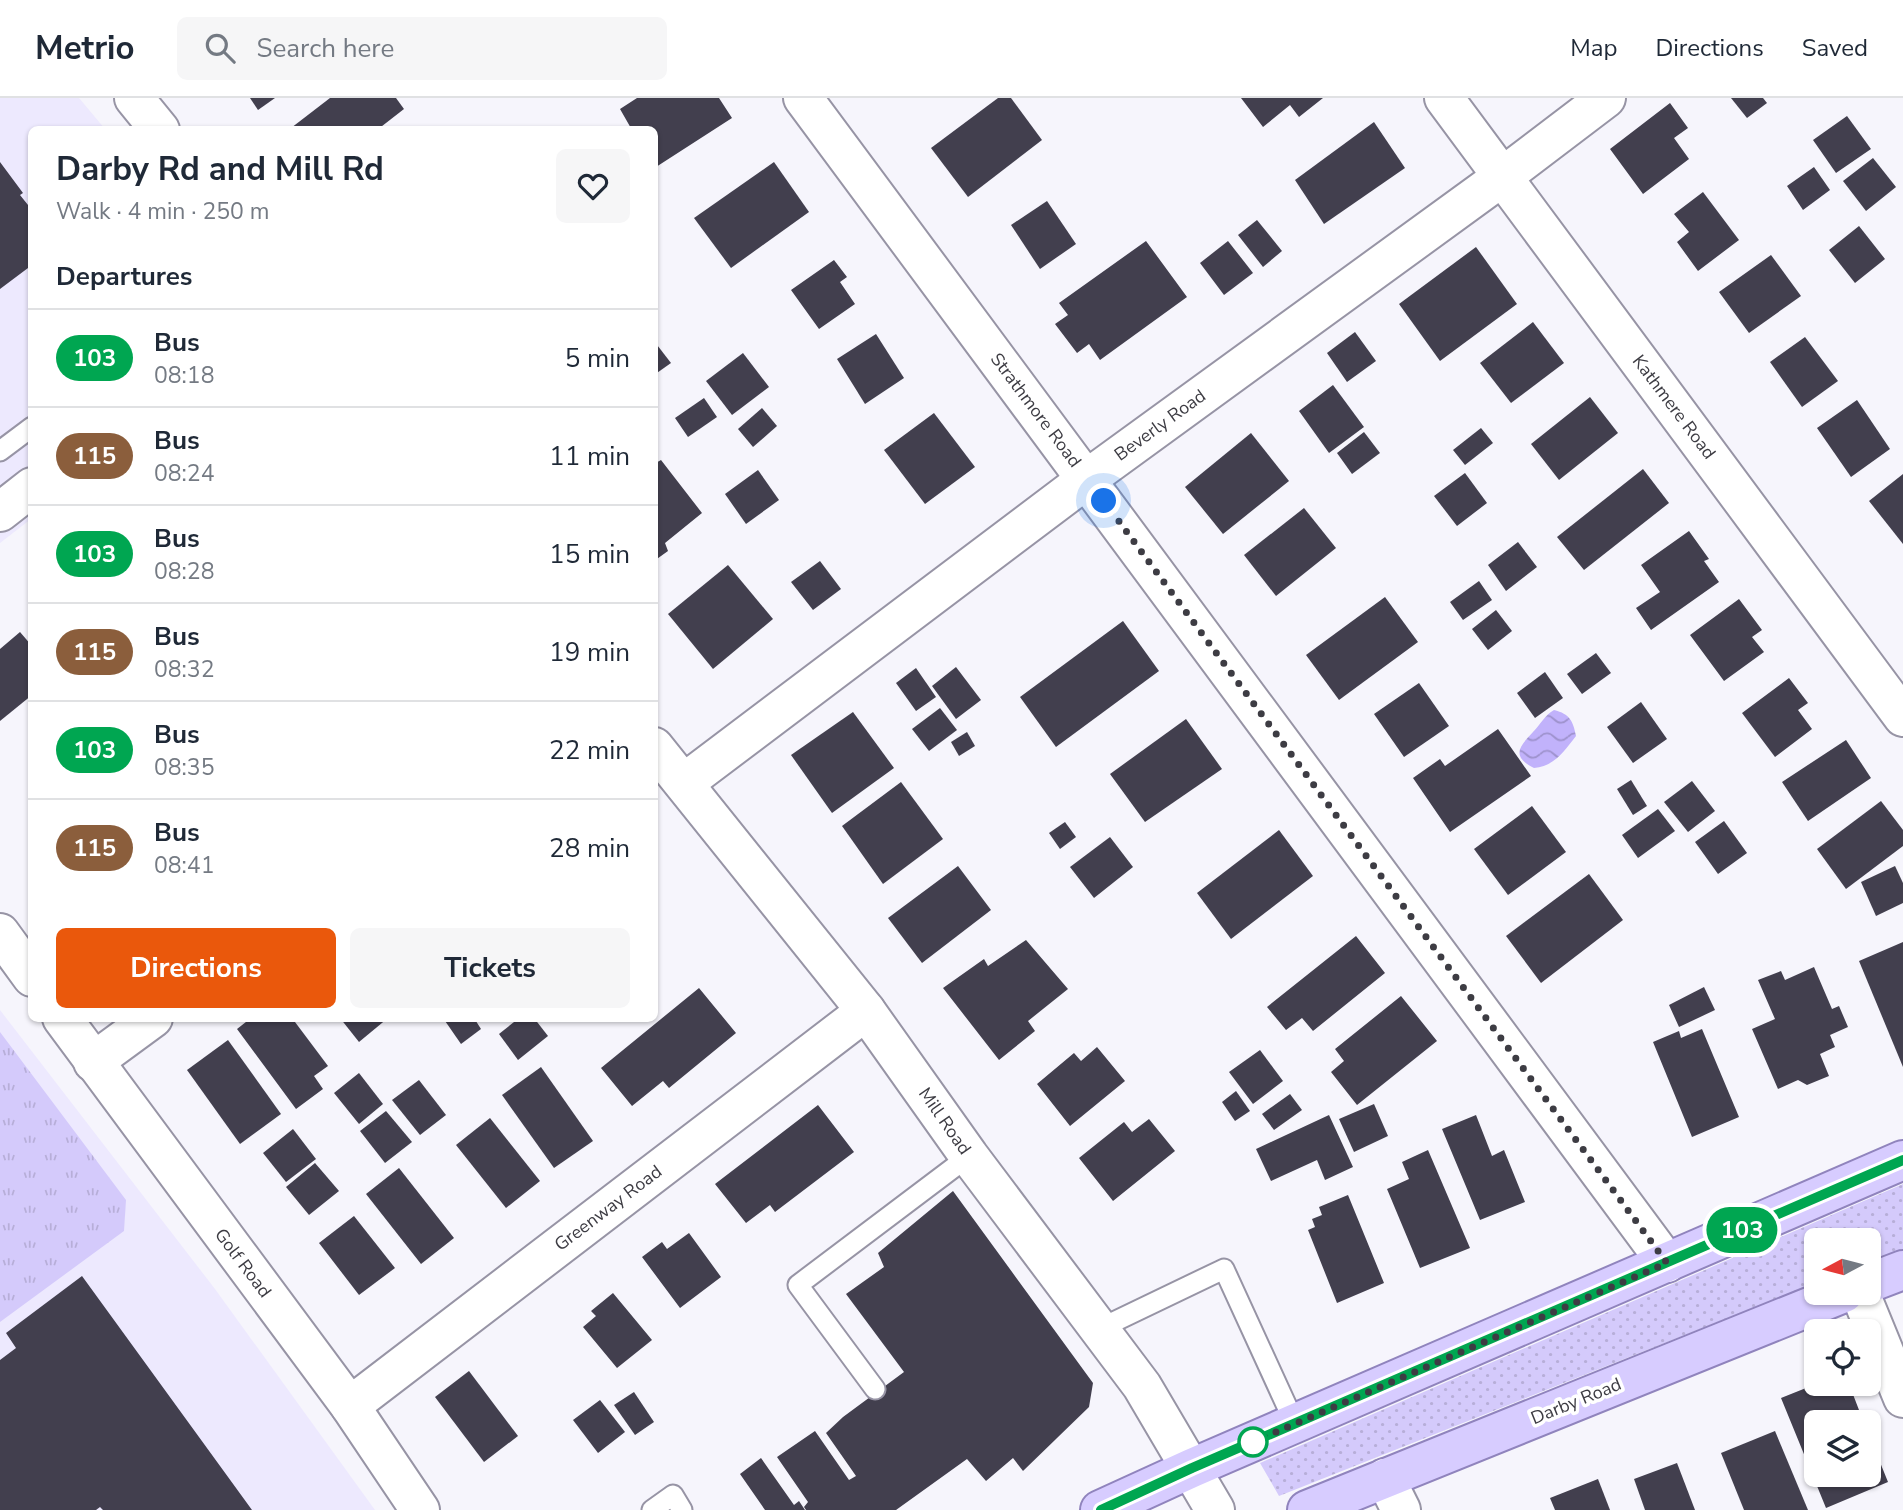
<!DOCTYPE html>
<html lang="en">
<head>
<meta charset="utf-8">
<style>
	:root { --surface:#fff; --page:#f6f6f7; --text:#1f2937; --muted:#747a83; --line:#e0e1e3; --accent:#ea580c }
	body { margin:0; font-family:"Nunito Sans",sans-serif; background:var(--page); color:var(--text); height:100vh; display:flex; flex-direction:column; font-size:26px; white-space:nowrap }
	* { box-sizing:border-box; margin:0 }
	p { font-size:23px; color:var(--muted) }
	.icon { flex:none; width:38px; height:38px; fill:none; stroke:currentColor; stroke-width:2; stroke-linecap:round; stroke-linejoin:round }
	.map { position:relative; flex:1; overflow:hidden }
	.side { position:absolute; left:28px; top:28px; width:630px; height:896px; display:flex; flex-direction:column; background:var(--surface); border-radius:10px; box-shadow:0 2px 5px #0004 }
	.side>* { flex:none }
	.badge { padding:0 14px; border-radius:23px; font-size:24px; line-height:46px }
	.needle { width:46px; rotate:263deg }
	.controls { position:absolute; left:1804px; top:1130px; display:grid; gap:14px }
	.controls a { display:grid; place-items:center; width:77px; height:77px; border-radius:10px; background:var(--surface); box-shadow:0 2px 5px #0004; font-size:35px }
	.you { position:absolute; width:35px; height:35px; margin:-18px; border:5px solid #fff; border-radius:50%; background:#1a73e8; box-shadow:0 0 0 10px #1a73e833 }
	.map>.badge { position:absolute; translate:-50% -50%; box-shadow:0 0 0 4px #fff }
	h2 { padding:0 28px; font-size:26px; line-height:63px }
	.round { display:grid; place-items:center; flex:none; width:74px; height:74px; border-radius:10px; background:var(--page) }
	.overview { display:flex; align-items:center; justify-content:space-between; height:119px; padding:0 28px }
	h1 { font-size:33px; font-weight:700; line-height:52px }
	.action { display:flex; gap:14px; margin-top:auto; padding:14px 28px }
	.action a { flex:1; height:80px; border-radius:10px; background:var(--accent); color:#fff; font-size:28px; font-weight:700; line-height:80px; text-align:center }
	.action a+a { background:var(--page); color:var(--text) }
	ul { padding:0; list-style:none }
	li { display:flex; align-items:center; gap:21px; height:98px; padding:0 28px; border-top:2px solid var(--line) }
	li div { flex:1 }
	li b { display:block; font-size:26px }
	li em { font-style:normal }
	li .badge { min-width:77px; font-weight:700; text-align:center }
	header { display:flex; align-items:center; gap:42px; box-sizing:border-box; height:98px; padding:0 35px; background:var(--surface); border-bottom:2px solid var(--line) }
	header strong { font-size:33px }
	nav { display:flex; gap:38px; margin-inline-start:auto; font-size:24px }
	.search { width:490px; height:63px; background:var(--page); display:flex; align-items:center; gap:18px; box-sizing:border-box; padding:0 24px; border-radius:10px; color:var(--muted); font-size:26px }
	.map>svg:first-child { display:block }
	.built { fill:#ede9fe }
	.grass { fill:url(#grass-dots) }
	.park { fill:url(#park-tufts) }
	.water { fill:url(#water-waves) }
	.building { fill:#423f4e }
	.lines { fill:none; stroke-linecap:round; stroke-linejoin:round }
	.lane-casing { stroke:#9794a5; stroke-width:23 }
	.street-casing { stroke:#9794a5; stroke-width:42 }
	.primary-casing { stroke:#9084bd; stroke-width:42 }
	.lane { stroke:#fff; stroke-width:19 }
	.street { stroke:#fff; stroke-width:38 }
	.primary { stroke:#d7ccff; stroke-width:38 }
	.line-casing { stroke:#fff; stroke-width:16 }
	.line { stroke:#00a651; stroke-width:10 }
	.walk { stroke:#3d3c43; stroke-width:7; stroke-dasharray:0 12.6 }
	.stop-dot { fill:#fff; stroke:#00a651; stroke-width:3.5 }
	.labels { text-anchor:middle; dominant-baseline:central; stroke-width:7; stroke-linejoin:round; paint-order:stroke }
	.street-label { font-size:18px; fill:#3d3c43; stroke:#fff }
</style>
</head>
<body>
<header>
<strong>Metrio</strong>
<div class="search"><svg class="icon" aria-label="search" viewBox="0 0 24 24"><circle cx="10" cy="10" r="6"/><path d="M15 15l6 6"/></svg>Search here</div>
<nav><a>Map</a><a>Directions</a><a>Saved</a></nav>
</header>
<div class="map">
<svg width="1903" height="1412" viewBox="0 0 1903 1412">
	<defs>
		<pattern id="grass-dots" width="8" height="8" patternUnits="userSpaceOnUse" patternTransform="scale(1.75)"><rect width="8" height="8" fill="#d4cafb"/><path d="M2 2h.1M6 6h.1" fill="none" stroke="#b7aed8" stroke-width="1.8" stroke-linecap="round"/></pattern>
		<pattern id="park-tufts" width="24" height="20" patternUnits="userSpaceOnUse" patternTransform="scale(1.75)"><rect width="24" height="20" fill="#d4cafb"/><path d="M3 7l-1-3M5 7V3M7 7l1-3M15 17l-1-3M17 17v-4M19 17l1-3" fill="none" stroke="#b7aed8"/></pattern>
		<pattern id="water-waves" width="16" height="10" patternUnits="userSpaceOnUse" patternTransform="scale(1.75)"><rect width="16" height="10" fill="#c1b2fb"/><path d="M0 5q4-4 8 0t8 0" fill="none" stroke="#9e92cd"/></pattern>
	</defs>
	<rect width="100%" height="100%" fill="#f6f5fc"/>
	<g class="built">
		<path d="M0,0H79L105,31L32,32L31,421L0,445Z"/>
		<path d="M0,912L215,1191L375,1412H0Z"/>
	</g>
	<path class="grass" d="M1903,1086V1151L1869,1164V1143H1816V1185L1279,1398L1260,1365Z"/>
	<path class="park" d="M0,934L126,1102L124,1133L0,1224Z"/>
	<path class="water" d="M1554,612C1570,616 1573,623 1576,638C1564,653 1555,668 1534,670C1510,658 1520,648 1533,634C1541,626 1544,618 1554,612Z"/>
	<g class="building">
		<path d="M250,0H275L258,12Z"/>
		<path d="M330,0H396L404,11L377,32H293L291,30Z"/>
		<path d="M637,0H719L732,20L656,69L654,32H632L620,11Z"/>
		<path d="M998,0H1011L1042,42L968,99L931,50Z"/>
		<path d="M1241,0H1323L1299,19L1290,7L1263,29Z"/>
		<path d="M1731,0H1763L1767,5L1747,20Z"/>
		<path d="M1670,5L1688,30L1674,40L1689,61L1643,96L1610,51Z"/>
		<path d="M1847,18L1871,51L1836,75L1813,42Z"/>
		<path d="M1374,24L1405,70L1324,126L1295,82Z"/>
		<path d="M1873,60L1896,89L1866,113L1843,83Z"/>
		<path d="M0,64L23,95L20,97L32,112V167L0,191Z"/>
		<path d="M774,64L809,114L731,170L694,120Z"/>
		<path d="M1814,69L1830,92L1803,112L1787,88Z"/>
		<path d="M1703,94L1739,142L1698,173L1677,144L1689,134L1674,116Z"/>
		<path d="M1047,103L1076,146L1040,171L1011,127Z"/>
		<path d="M1257,122L1282,153L1263,169L1238,137Z"/>
		<path d="M1859,128L1885,161L1855,185L1829,152Z"/>
		<path d="M1146,143L1187,199L1100,262L1089,246L1077,255L1055,226L1068,217L1059,205Z"/>
		<path d="M1228,143L1253,175L1224,197L1200,165Z"/>
		<path d="M1476,149L1517,206L1440,263L1399,206Z"/>
		<path d="M1771,157L1801,198L1749,235L1719,194Z"/>
		<path d="M834,162L847,179L840,184L855,206L819,231L791,192Z"/>
		<path d="M1533,224L1564,265L1511,305L1480,265Z"/>
		<path d="M1355,234L1376,263L1347,284L1327,255Z"/>
		<path d="M876,236L904,280L865,306L837,261Z"/>
		<path d="M1805,239L1838,283L1802,309L1770,264Z"/>
		<path d="M654,243L671,265L654,277Z"/>
		<path d="M743,255L769,289L732,317L706,283Z"/>
		<path d="M1333,287L1364,329L1329,355L1299,313Z"/>
		<path d="M1590,299L1618,335L1559,382L1531,346Z"/>
		<path d="M704,300L717,319L688,339L675,320Z"/>
		<path d="M1857,302L1890,351L1851,379L1817,330Z"/>
		<path d="M762,310L777,328L753,349L738,331Z"/>
		<path d="M934,315L975,369L925,406L884,352Z"/>
		<path d="M1481,330L1493,345L1465,367L1453,352Z"/>
		<path d="M1364,334L1380,355L1352,376L1337,355Z"/>
		<path d="M1251,335L1289,383L1223,436L1185,389Z"/>
		<path d="M661,362L702,415L665,445L668,453L654,463V366Z"/>
		<path d="M1643,371L1669,405L1584,472L1557,439Z"/>
		<path d="M758,372L779,402L746,426L725,396Z"/>
		<path d="M1465,375L1487,405L1457,428L1434,398Z"/>
		<path d="M1903,376V446L1869,403Z"/>
		<path d="M1304,410L1336,450L1276,498L1244,457Z"/>
		<path d="M1689,433L1709,461L1704,463L1719,484L1651,532L1636,510L1660,494L1641,467Z"/>
		<path d="M1518,444L1537,469L1506,493L1488,467Z"/>
		<path d="M820,463L841,491L813,512L791,484Z"/>
		<path d="M728,467L773,521L713,571L668,516Z"/>
		<path d="M1479,483L1492,502L1463,522L1450,504Z"/>
		<path d="M1385,499L1418,544L1339,602L1306,557Z"/>
		<path d="M1739,501L1762,532L1752,539L1764,554L1724,583L1690,537Z"/>
		<path d="M1496,512L1512,533L1488,552L1472,531Z"/>
		<path d="M1123,523L1159,573L1056,649L1020,599Z"/>
		<path d="M20,534L32,548V597L0,623V551Z"/>
		<path d="M1596,555L1611,575L1582,596L1567,576Z"/>
		<path d="M956,569L981,602L956,621L932,588Z"/>
		<path d="M916,570L936,599L916,613L896,585Z"/>
		<path d="M1545,574L1563,600L1535,620L1517,595Z"/>
		<path d="M1789,580L1808,605L1798,612L1812,631L1775,659L1742,615Z"/>
		<path d="M1419,585L1449,628L1404,659L1374,616Z"/>
		<path d="M1641,604L1667,641L1633,665L1607,629Z"/>
		<path d="M940,610L957,632L929,653L912,631Z"/>
		<path d="M853,614L894,670L832,715L791,657Z"/>
		<path d="M1186,621L1222,671L1145,724L1110,676Z"/>
		<path d="M1498,631L1531,678L1450,734L1413,680L1440,661L1445,668Z"/>
		<path d="M967,634L975,648L959,658L951,644Z"/>
		<path d="M1846,642L1871,680L1808,723L1782,684Z"/>
		<path d="M1631,682L1647,708L1633,717L1617,691Z"/>
		<path d="M1692,683L1715,713L1688,734L1664,704Z"/>
		<path d="M901,684L943,741L883,786L842,728Z"/>
		<path d="M1881,703L1903,732V748L1846,791L1817,751Z"/>
		<path d="M1532,708L1566,754L1508,797L1474,751Z"/>
		<path d="M1658,711L1675,733L1638,760L1622,737Z"/>
		<path d="M1724,723L1747,755L1718,776L1695,744Z"/>
		<path d="M1065,724L1076,739L1060,751L1049,735Z"/>
		<path d="M1279,732L1313,778L1231,841L1197,795Z"/>
		<path d="M1110,739L1133,769L1094,800L1070,769Z"/>
		<path d="M958,768L991,812L922,865L888,820Z"/>
		<path d="M1895,768L1903,785V805L1876,818L1861,784Z"/>
		<path d="M1589,776L1623,822L1541,885L1506,838Z"/>
		<path d="M1356,838L1385,875L1313,933L1302,920L1286,932L1267,909Z"/>
		<path d="M1026,842L1068,891L1028,923L1035,933L999,962L943,890L984,861L988,868Z"/>
		<path d="M1903,844V969L1859,863Z"/>
		<path d="M1814,869L1832,911L1839,908L1848,929L1830,937L1835,949L1820,956L1829,978L1807,987L1798,982L1778,991L1752,931L1775,921L1758,882L1781,873L1785,882Z"/>
		<path d="M1704,889L1715,912L1679,929L1669,907Z"/>
		<path d="M699,890L736,935L669,990L663,983L632,1008L601,970Z"/>
		<path d="M1401,898L1437,943L1357,1007L1331,974L1344,963L1335,951Z"/>
		<path d="M251,920H292L328,968L314,978L323,991L296,1011L237,931Z"/>
		<path d="M340,920H388L359,944Z"/>
		<path d="M443,920H474L481,931L461,946Z"/>
		<path d="M519,920H534L548,938L518,962L499,936Z"/>
		<path d="M1702,931L1739,1019L1692,1039L1653,944L1679,933L1681,940Z"/>
		<path d="M228,942L281,1016L240,1046L187,972Z"/>
		<path d="M1097,949L1125,983L1070,1028L1037,986L1074,955L1081,963Z"/>
		<path d="M1260,952L1283,983L1253,1006L1229,974Z"/>
		<path d="M541,969L593,1043L554,1070L502,997Z"/>
		<path d="M359,975L383,1006L359,1026L334,995Z"/>
		<path d="M419,982L446,1017L420,1037L392,1002Z"/>
		<path d="M1236,993L1250,1013L1235,1023L1222,1004Z"/>
		<path d="M1290,996L1302,1012L1274,1032L1262,1016Z"/>
		<path d="M1374,1006L1388,1038L1354,1054L1339,1021Z"/>
		<path d="M818,1007L854,1054L775,1114L770,1107L746,1125L715,1086Z"/>
		<path d="M386,1013L412,1044L385,1065L360,1033Z"/>
		<path d="M1329,1017L1353,1069L1325,1082L1317,1062L1271,1083L1256,1051Z"/>
		<path d="M1476,1017L1492,1058L1504,1052L1525,1104L1480,1122L1442,1031Z"/>
		<path d="M490,1020L540,1083L506,1110L456,1047Z"/>
		<path d="M1149,1021L1175,1053L1113,1103L1079,1060L1124,1024L1132,1034Z"/>
		<path d="M293,1031L316,1061L286,1084L263,1055Z"/>
		<path d="M1428,1052L1470,1150L1420,1170L1387,1091L1409,1081L1402,1064Z"/>
		<path d="M315,1065L339,1093L309,1117L286,1089Z"/>
		<path d="M399,1070L454,1140L421,1166L366,1096Z"/>
		<path d="M953,1093L1093,1285L1089,1309L1023,1373L1013,1360L986,1383L967,1361L896,1412H806L804,1409L808,1404L777,1359L815,1333L849,1382L856,1378L826,1335L843,1319L904,1274L846,1196L884,1169L878,1155Z"/>
		<path d="M1348,1097L1384,1185L1337,1205L1308,1132L1315,1129L1312,1121L1322,1117L1319,1109Z"/>
		<path d="M354,1118L395,1170L359,1197L319,1145Z"/>
		<path d="M689,1135L721,1179L680,1210L642,1159L662,1144L667,1151Z"/>
		<path d="M82,1178L252,1412H103L100,1409L96,1412H0V1262L16,1250L6,1235Z"/>
		<path d="M613,1195L652,1242L617,1270L583,1229L596,1218L591,1213Z"/>
		<path d="M469,1273L518,1338L484,1364L435,1299Z"/>
		<path d="M1816,1286H1849L1864,1325H1816V1377H1869V1337L1888,1384L1826,1410L1781,1300Z"/>
		<path d="M634,1294L654,1324L635,1337L614,1307Z"/>
		<path d="M600,1302L625,1334L598,1355L573,1322Z"/>
		<path d="M1775,1333L1808,1412H1744L1721,1355Z"/>
		<path d="M761,1360L794,1407L799,1403L805,1412H765L740,1376Z"/>
		<path d="M1677,1365L1695,1412H1645L1634,1381Z"/>
		<path d="M1598,1381L1610,1412H1555L1550,1400Z"/>
	</g>
	<g class="lines">
		<defs>
			<g id="lane">
				<path d="M0,353L32,329"/>
				<path d="M1099,1231L1224,1171L1295,1326"/>
				<path d="M875,1291L798,1187L969,1058"/>
				<path d="M652,1412L673,1397L682,1412"/>
			</g>
			<g id="street">
				<path d="M134,0L160,32"/>
				<path d="M803,0L1667,1165"/>
				<path d="M1444,0L1903,619"/>
				<path d="M0,414L32,389"/>
				<path d="M654,649L866,913L969,1058L1142,1288L1215,1412"/>
				<path d="M684,685L1087,381L1502,79L1606,0"/>
				<path d="M0,835L32,879"/>
				<path d="M62,920L350,1308L420,1412"/>
				<path d="M93,964L153,920"/>
				<path d="M1860,1195L1903,1300"/>
				<path d="M350,1308L866,913"/>
				<path d="M1385,1380L1401,1412"/>
			</g>
			<g id="primary">
				<path d="M1869,1185L1903,1172"/>
				<path d="M1100,1412L1192,1370L1903,1062"/>
				<path d="M1307,1412L1844,1195"/>
			</g>
		</defs>
		<use href="#lane" class="lane-casing"/>
		<use href="#street" class="street-casing"/>
		<use href="#primary" class="primary-casing"/>
		<use href="#lane" class="lane"/>
		<use href="#street" class="street"/>
		<use href="#primary" class="primary"/>
	</g>
	<g class="lines">
		<defs>
			<path id="line" d="M1101,1412L1192,1370L1903,1062"/>
		</defs>
		<use href="#line" class="line-casing"/>
		<use href="#line" class="line"/>
		<path class="walk" d="M1104,403L1667,1165L1248,1346L1253,1344"/>
	</g>
	<circle class="stop-dot" cx="1253" cy="1344" r="14"/>
	<g class="labels">
		<g class="street-label">
			<text transform="translate(1674 309) rotate(53)">Kathmere Road</text>
			<text transform="translate(1036 312) rotate(53)">Strathmore Road</text>
			<text transform="translate(1160 327) rotate(-36)">Beverly Road</text>
			<text transform="translate(945 1023) rotate(55)">Mill Road</text>
			<text transform="translate(608 1110) rotate(-37)">Greenway Road</text>
			<text transform="translate(243 1165) rotate(53)">Golf Road</text>
			<text transform="translate(1576 1303) rotate(-22)">Darby Road</text>
		</g>
	</g>
</svg>
<div class="controls">
<a><svg class="needle" viewBox="-14 -14 28 28"><path d="M0-13l5 13h-10z" fill="#e53935"/><path d="M0 13l5-13h-10z" fill="#747a83"/></svg></a>
<a><svg class="icon" aria-label="locate" viewBox="0 0 24 24"><circle cx="12" cy="12" r="6"/><path d="M12 2v4M12 18v4M2 12h4M18 12h4"/></svg></a>
<a><svg class="icon" aria-label="layers" viewBox="0 0 24 24"><path d="M12 4l9 5-9 5-9-5zM3 14l9 5 9-5"/></svg></a>
</div>
<div class="you" style="left:1104px;top:403px"></div>
<b class="badge" style="left:1742px;top:1132px;background:#00a651;color:#fff">103</b>
<section class="side">
<div class="overview"><div><h1>Darby Rd and Mill Rd</h1><p>Walk · 4 min · 250 m</p></div><a class="round"><svg class="icon" aria-label="heart" viewBox="0 0 24 24"><path d="M12 20l-8-8c-3-5 5-10 8-4 3-6 11-1 8 4z"/></svg></a></div>
<h2>Departures</h2>
<ul>
<li><span class="badge" style="background:#00a651;color:#fff">103</span><div><b>Bus</b><p>08:18</p></div><em>5 min</em></li>
<li><span class="badge" style="background:#8b5e3c;color:#fff">115</span><div><b>Bus</b><p>08:24</p></div><em>11 min</em></li>
<li><span class="badge" style="background:#00a651;color:#fff">103</span><div><b>Bus</b><p>08:28</p></div><em>15 min</em></li>
<li><span class="badge" style="background:#8b5e3c;color:#fff">115</span><div><b>Bus</b><p>08:32</p></div><em>19 min</em></li>
<li><span class="badge" style="background:#00a651;color:#fff">103</span><div><b>Bus</b><p>08:35</p></div><em>22 min</em></li>
<li><span class="badge" style="background:#8b5e3c;color:#fff">115</span><div><b>Bus</b><p>08:41</p></div><em>28 min</em></li>
</ul>
<div class="action"><a>Directions</a><a>Tickets</a></div>
</section>
</div>
</body>
</html>
